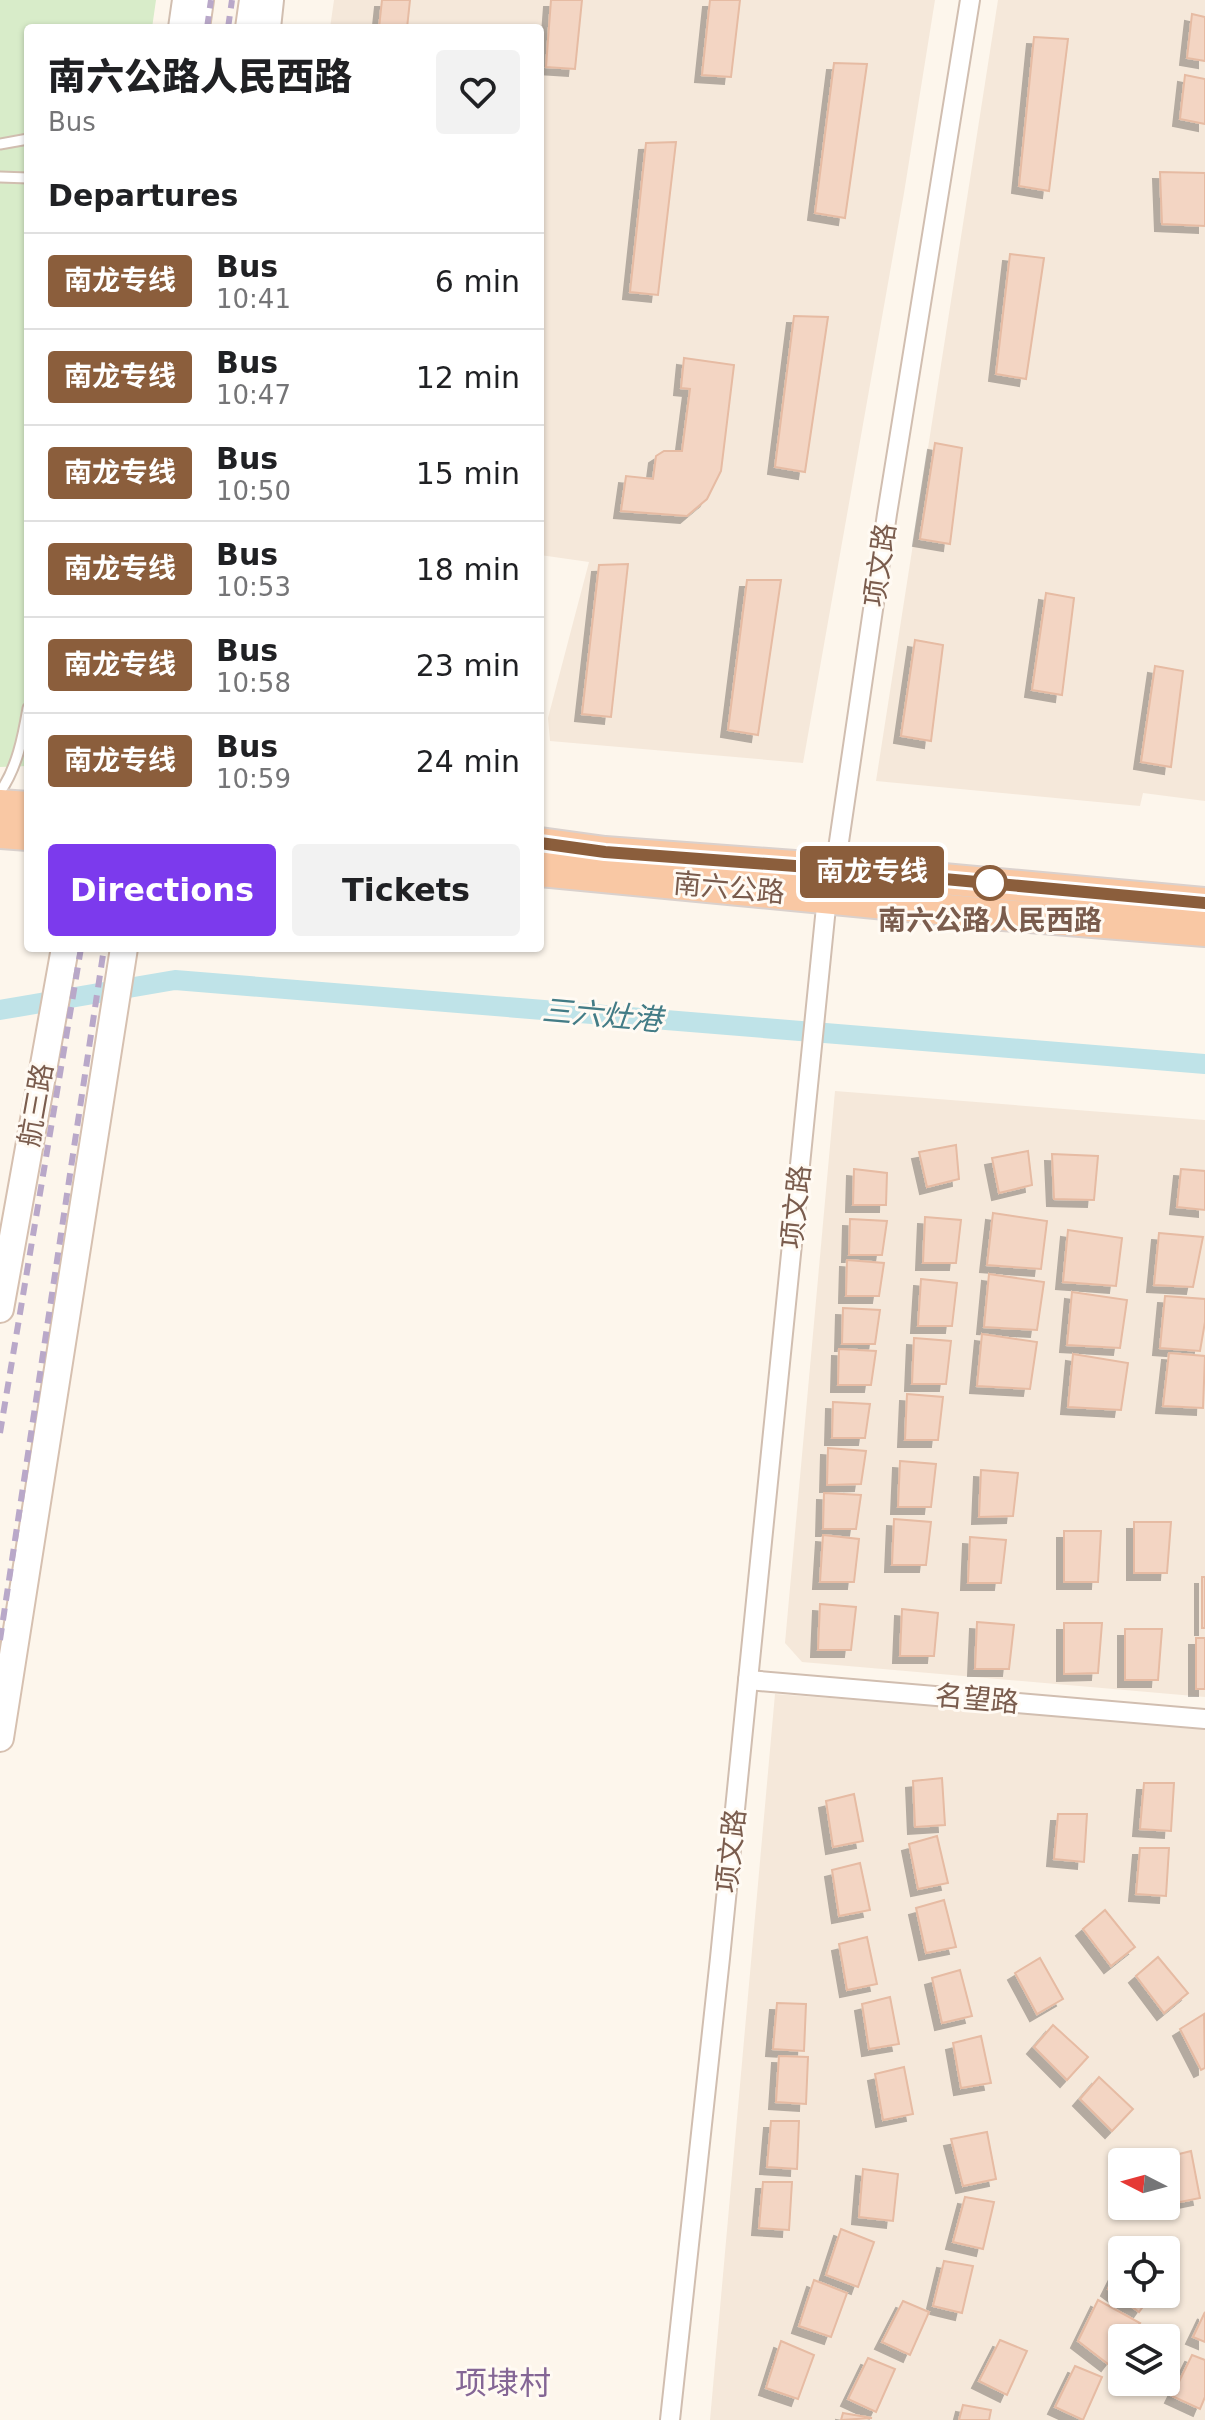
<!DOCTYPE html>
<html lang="en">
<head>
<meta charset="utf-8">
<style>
	:root { --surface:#fff; --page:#f2f2f2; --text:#202124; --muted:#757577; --line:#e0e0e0; --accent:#7c3aed }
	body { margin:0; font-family:"DejaVu Sans","Noto Sans SC",sans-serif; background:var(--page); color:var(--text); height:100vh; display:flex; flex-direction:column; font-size:30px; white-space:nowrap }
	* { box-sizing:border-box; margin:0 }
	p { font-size:26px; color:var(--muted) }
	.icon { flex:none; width:44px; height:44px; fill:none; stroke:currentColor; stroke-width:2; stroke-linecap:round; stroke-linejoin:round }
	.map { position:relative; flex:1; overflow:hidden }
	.details { position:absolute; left:24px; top:24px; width:520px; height:928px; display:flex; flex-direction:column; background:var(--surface); border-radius:8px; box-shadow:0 2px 6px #0004 }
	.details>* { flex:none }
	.badge { padding:0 16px; border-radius:6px; font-size:28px; line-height:52px }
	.needle { width:52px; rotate:276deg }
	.buttons { position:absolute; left:1108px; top:2148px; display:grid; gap:16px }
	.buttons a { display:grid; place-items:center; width:72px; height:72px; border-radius:8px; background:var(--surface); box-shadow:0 2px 6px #0004; font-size:40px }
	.map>.badge { position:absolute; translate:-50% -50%; box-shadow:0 0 0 4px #fff }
	h2 { padding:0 24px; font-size:30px; line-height:72px }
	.round { display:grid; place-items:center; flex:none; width:84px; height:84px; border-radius:8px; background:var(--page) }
	.overview { display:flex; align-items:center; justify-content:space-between; height:136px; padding:0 24px }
	h1 { font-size:38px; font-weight:800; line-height:60px }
	.button { display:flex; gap:16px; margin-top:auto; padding:16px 24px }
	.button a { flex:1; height:92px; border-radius:8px; background:var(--accent); color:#fff; font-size:32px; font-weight:800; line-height:92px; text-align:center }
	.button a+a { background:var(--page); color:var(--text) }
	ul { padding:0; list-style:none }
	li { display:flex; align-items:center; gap:24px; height:96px; padding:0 24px; border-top:2px solid var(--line) }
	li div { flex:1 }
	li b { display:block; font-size:30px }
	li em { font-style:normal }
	li .badge { min-width:88px; font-weight:700; text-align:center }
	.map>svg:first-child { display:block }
	.residential { fill:#f5e8da; fill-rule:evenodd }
	.green { fill:#d8ecc9 }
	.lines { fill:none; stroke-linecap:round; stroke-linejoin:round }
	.canal { stroke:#bfe3e8; stroke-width:20 }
	.building { fill:#f3d5c3; stroke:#e6bba3; stroke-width:2; filter:url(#shadow) }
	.service-casing { stroke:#d1beb0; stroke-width:13 }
	.minor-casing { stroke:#d1beb0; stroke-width:22 }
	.tertiary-casing { stroke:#d1beb0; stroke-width:28 }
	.secondary-casing { stroke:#d6c0b0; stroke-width:30 }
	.trunk-casing { stroke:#dad1cd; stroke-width:34 }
	.service { stroke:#fff; stroke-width:9 }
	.minor { stroke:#fff; stroke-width:18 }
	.tertiary { stroke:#fff; stroke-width:24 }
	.secondary { stroke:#fff; stroke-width:26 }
	.trunk { stroke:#f9c8a4; stroke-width:30 }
	.rail { stroke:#b9a8c9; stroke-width:6; stroke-dasharray:12 8; stroke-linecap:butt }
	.line-casing { stroke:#fff; stroke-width:18 }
	.line { stroke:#8b5e3c; stroke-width:12 }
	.stop-dot { fill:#fff; stroke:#8b5e3c; stroke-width:4 }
	.labels { text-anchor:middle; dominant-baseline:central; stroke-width:6; stroke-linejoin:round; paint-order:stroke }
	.street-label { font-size:28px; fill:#7a5c4d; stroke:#fffaf3 }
	.stop-label { font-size:28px; font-weight:bold; fill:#7a5c4d; stroke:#fffaf3 }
	.water-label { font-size:30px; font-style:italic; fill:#437c86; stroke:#fffaf3 }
	.quarter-label { font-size:32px; fill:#846695; stroke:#fffaf3 }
</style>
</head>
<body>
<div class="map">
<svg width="1205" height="2420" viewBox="0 0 1205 2420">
	<defs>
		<filter id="shadow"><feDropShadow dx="-7" dy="7" stdDeviation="0" flood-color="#0004"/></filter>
	</defs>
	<rect width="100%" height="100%" fill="#fdf6ec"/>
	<g class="residential">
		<path d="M334,0H935L904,193L803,763L550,741L548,718L589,562L540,555V28H330Z"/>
		<path d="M998,0H1205V801L1143,793L1140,806L876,781Z"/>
		<path d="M835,1091L1205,1120V1697L802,1662L785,1643Z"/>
		<path d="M775,1694L1205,1726V2420H710ZM1122,2162H1166V2206H1122ZM1122,2250H1166V2294H1122ZM1122,2338H1166V2382H1122Z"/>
	</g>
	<path class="green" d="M0,0H156L152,28H28V766L0,767Z"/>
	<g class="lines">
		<path class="canal" d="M0,1010L175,980L1205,1064"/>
	</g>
	<g class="building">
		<path d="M382,0H410L407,28H379Z"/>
		<path d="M551,0H582L575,69L546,67Z"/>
		<path d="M710,0H740L731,77L702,75Z"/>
		<path d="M1192,14L1205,17V61L1187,58Z"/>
		<path d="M1034,37L1068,39L1049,191L1019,186Z"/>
		<path d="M834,63L867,64L845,218L815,213Z"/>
		<path d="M1185,75L1205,79V124L1180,119Z"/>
		<path d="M676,142L658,295L630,292L646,143Z"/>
		<path d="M1160,172L1205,173V226L1162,224Z"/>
		<path d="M1010,254L1044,258L1026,379L996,374Z"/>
		<path d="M794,316L828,317L805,472L775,467Z"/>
		<path d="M684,358L734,365L721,471L707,499L687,516L621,511L626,476L653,479L656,456L664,451H682L690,389L681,388Z"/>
		<path d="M935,443L962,448L950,544L920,539Z"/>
		<path d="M628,564L611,717L582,714L599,565Z"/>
		<path d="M747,580H781L758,735L728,730Z"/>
		<path d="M1046,593L1074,598L1062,695L1032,690Z"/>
		<path d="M915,640L943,645L931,741L901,736Z"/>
		<path d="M1155,666L1183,671L1171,767L1141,762Z"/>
		<path d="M956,1145L959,1179L927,1187L919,1152Z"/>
		<path d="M1028,1151L1032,1185L999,1193L992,1158Z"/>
		<path d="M1052,1154L1098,1156L1094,1200L1054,1199Z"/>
		<path d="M854,1169L887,1173L886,1205H853Z"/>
		<path d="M1181,1169L1205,1171V1210L1177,1207Z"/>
		<path d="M993,1213L1047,1221L1041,1269L987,1265Z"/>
		<path d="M925,1217L961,1220L956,1263H923Z"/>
		<path d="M850,1219L887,1221L882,1255H849Z"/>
		<path d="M1068,1230L1122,1238L1116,1286L1063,1282Z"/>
		<path d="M1159,1233L1203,1237L1193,1287L1154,1285Z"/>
		<path d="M847,1260L884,1263L879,1296H846Z"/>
		<path d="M989,1274L1044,1282L1037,1330L984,1327Z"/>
		<path d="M921,1279L957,1283L952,1326H918Z"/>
		<path d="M1072,1292L1127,1300L1120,1348L1067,1345Z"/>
		<path d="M1165,1296L1205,1299V1322L1200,1351L1160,1348Z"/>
		<path d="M843,1308L880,1310L875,1344H842Z"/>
		<path d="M982,1334L1037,1342L1030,1389L977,1386Z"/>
		<path d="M914,1338L951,1341L946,1384H912Z"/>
		<path d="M839,1349L876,1351L871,1385H838Z"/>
		<path d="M1169,1353L1205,1356L1203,1408L1163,1406Z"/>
		<path d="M1073,1354L1128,1363L1121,1410L1068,1407Z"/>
		<path d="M907,1394L943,1397L938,1440H905Z"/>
		<path d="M833,1402L870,1404L865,1438H832Z"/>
		<path d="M828,1448L866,1451L861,1484L827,1485Z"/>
		<path d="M900,1461L936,1464L931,1507H898Z"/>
		<path d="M981,1470L1018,1473L1013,1516L979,1517Z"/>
		<path d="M824,1493L861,1495L856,1529H823Z"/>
		<path d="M894,1519L931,1522L926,1565H892Z"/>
		<path d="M1134,1522H1171L1167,1573H1134Z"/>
		<path d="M1064,1531H1101L1098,1582H1064Z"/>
		<path d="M823,1535L859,1539L854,1582H820Z"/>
		<path d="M970,1537L1006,1540L1001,1583H968Z"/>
		<rect x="1202" y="1577" width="3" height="51"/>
		<path d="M820,1604L856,1607L851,1650H818Z"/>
		<path d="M902,1609L938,1613L934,1656H900Z"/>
		<path d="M977,1622L1014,1625L1009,1669H975Z"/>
		<path d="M1064,1623H1102L1098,1673L1064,1674Z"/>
		<path d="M1125,1629H1162L1158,1680H1125Z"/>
		<rect x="1196" y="1638" width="9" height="51"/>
		<path d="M942,1778L945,1825L915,1827L913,1781Z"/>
		<path d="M1144,1783H1174L1171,1831L1140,1829Z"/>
		<path d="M854,1794L863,1841L833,1847L826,1801Z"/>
		<path d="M1058,1814H1087L1084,1862L1054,1859Z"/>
		<path d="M937,1836L948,1883L918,1889L909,1844Z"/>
		<path d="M1140,1848H1169L1166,1896L1136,1894Z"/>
		<path d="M860,1863L870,1910L839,1916L832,1870Z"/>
		<path d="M944,1900L956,1947L926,1953L916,1908Z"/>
		<path d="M1105,1910L1135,1947L1111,1966L1083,1929Z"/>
		<path d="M867,1937L877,1984L847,1990L839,1944Z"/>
		<path d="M1158,1957L1188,1993L1164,2013L1136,1976Z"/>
		<path d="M1040,1958L1063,1999L1037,2014L1015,1973Z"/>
		<path d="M960,1970L972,2016L942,2023L932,1978Z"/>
		<path d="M890,1997L899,2044L869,2049L862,2004Z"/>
		<path d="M777,2003L806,2004L804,2051L773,2049Z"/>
		<path d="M1204,2014L1205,2068L1201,2070L1180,2029Z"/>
		<path d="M1053,2025L1088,2057L1067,2080L1034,2047Z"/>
		<path d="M981,2036L991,2083L961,2088L953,2043Z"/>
		<path d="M779,2056L808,2057L806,2104L776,2102Z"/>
		<path d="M904,2067L913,2114L883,2120L875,2074Z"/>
		<path d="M1099,2077L1133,2109L1112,2131L1080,2099Z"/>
		<path d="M771,2121H799L797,2169L767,2167Z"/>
		<path d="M987,2132L996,2179L963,2186L951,2139Z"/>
		<path d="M1191,2151L1200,2198L1170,2204L1166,2162H1163V2158Z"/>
		<path d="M863,2169L898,2174L893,2221L859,2217Z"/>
		<path d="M763,2182H792L789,2230L759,2228Z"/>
		<path d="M965,2197L994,2202L983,2249L953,2242Z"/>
		<path d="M841,2229L874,2242L858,2287L826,2275Z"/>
		<path d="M944,2261L973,2266L962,2313L933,2306Z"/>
		<path d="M1122,2261V2294H1152L1139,2312L1108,2289Z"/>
		<path d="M814,2280L847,2293L831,2337L799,2326Z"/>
		<path d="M1098,2300L1140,2323L1128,2338H1122V2346L1108,2364L1078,2341Z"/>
		<path d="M903,2301L929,2312L910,2355L882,2342Z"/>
		<path d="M1205,2312V2342L1193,2337Z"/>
		<path d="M1000,2340L1027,2351L1007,2395L979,2381Z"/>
		<path d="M781,2341L814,2355L798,2399L766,2388Z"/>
		<path d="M1192,2355L1205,2360V2397L1200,2409L1172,2396Z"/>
		<path d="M868,2358L895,2369L876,2412L848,2399Z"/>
		<path d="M1075,2366L1102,2377L1083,2420L1055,2407Z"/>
		<path d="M963,2405L991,2410L989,2420H959Z"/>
		<path d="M843,2413L872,2418L841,2420Z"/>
	</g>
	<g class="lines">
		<defs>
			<g id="service">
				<path d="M0,144L28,139"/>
				<path d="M0,177L28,178"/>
				<path d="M0,792C17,768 23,737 28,708"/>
			</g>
			<g id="minor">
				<path d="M748,1680L1205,1719"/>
				<path d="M670,2420L720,1958L827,897L835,869L887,514L970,0"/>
			</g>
			<g id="tertiary">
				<path d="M181,28L185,0"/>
				<path d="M268,28L271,0"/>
			</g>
			<g id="secondary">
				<path d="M196,28L200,0"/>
				<path d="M249,28L253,0"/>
				<path d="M0,1309L65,948"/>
				<path d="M0,1738L124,948"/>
			</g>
			<g id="trunk">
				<path d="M0,805L28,807"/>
				<path d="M0,833L28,835"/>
				<path d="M540,843L605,852L835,869L1205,903"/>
				<path d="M540,871L990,914L1205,931"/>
			</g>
		</defs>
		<use href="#service" class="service-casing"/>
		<use href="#minor" class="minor-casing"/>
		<use href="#tertiary" class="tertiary-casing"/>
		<use href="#secondary" class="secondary-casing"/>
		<use href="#trunk" class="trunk-casing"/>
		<use href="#service" class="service"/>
		<use href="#minor" class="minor"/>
		<use href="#tertiary" class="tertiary"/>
		<use href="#secondary" class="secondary"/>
		<use href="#trunk" class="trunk"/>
		<g class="rail">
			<path d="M207,28L211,0"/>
			<path d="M228,28L232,0"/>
			<path d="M0,1433L81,948"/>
			<path d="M0,1640L104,948"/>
		</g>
	</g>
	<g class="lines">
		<defs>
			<path id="line" d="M540,843L605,852L835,869L1205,903"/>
		</defs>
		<use href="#line" class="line-casing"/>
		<use href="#line" class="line"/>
	</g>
	<circle class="stop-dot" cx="990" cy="883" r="16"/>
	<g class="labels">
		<g class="street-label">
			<text transform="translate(880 565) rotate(-82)">项文路</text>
			<text transform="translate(729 888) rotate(5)">南六公路</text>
			<text transform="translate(36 1105) rotate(-80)">航三路</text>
			<text transform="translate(796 1207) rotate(-84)">项文路</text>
			<text transform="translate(977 1699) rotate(5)">名望路</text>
			<text transform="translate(731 1851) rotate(-84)">项文路</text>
		</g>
		<g class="stop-label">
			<text x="990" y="920">南六公路人民西路</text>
		</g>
		<g class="water-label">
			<text transform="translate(602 1015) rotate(5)">三六灶港</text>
		</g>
		<g class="quarter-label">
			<text x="503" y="2383">项埭村</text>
		</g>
	</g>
</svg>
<div class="buttons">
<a><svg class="needle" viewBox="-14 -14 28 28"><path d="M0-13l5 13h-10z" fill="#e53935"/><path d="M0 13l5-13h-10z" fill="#757577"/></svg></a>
<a><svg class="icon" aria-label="locate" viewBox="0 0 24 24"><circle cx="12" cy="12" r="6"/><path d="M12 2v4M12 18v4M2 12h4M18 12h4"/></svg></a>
<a><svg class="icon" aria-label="layers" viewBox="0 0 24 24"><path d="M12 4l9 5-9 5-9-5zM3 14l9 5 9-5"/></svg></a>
</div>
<b class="badge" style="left:872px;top:872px;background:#8b5e3c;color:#fff">南龙专线</b>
<section class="details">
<div class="overview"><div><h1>南六公路人民西路</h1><p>Bus</p></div><a class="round"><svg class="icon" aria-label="heart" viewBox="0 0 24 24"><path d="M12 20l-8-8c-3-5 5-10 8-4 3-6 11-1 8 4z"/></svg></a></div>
<h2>Departures</h2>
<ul>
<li><span class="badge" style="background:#8b5e3c;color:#fff">南龙专线</span><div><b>Bus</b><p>10:41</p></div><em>6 min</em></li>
<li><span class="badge" style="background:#8b5e3c;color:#fff">南龙专线</span><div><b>Bus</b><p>10:47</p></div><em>12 min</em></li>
<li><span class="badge" style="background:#8b5e3c;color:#fff">南龙专线</span><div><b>Bus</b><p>10:50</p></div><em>15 min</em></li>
<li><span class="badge" style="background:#8b5e3c;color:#fff">南龙专线</span><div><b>Bus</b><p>10:53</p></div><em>18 min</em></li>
<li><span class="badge" style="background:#8b5e3c;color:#fff">南龙专线</span><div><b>Bus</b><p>10:58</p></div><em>23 min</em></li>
<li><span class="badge" style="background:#8b5e3c;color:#fff">南龙专线</span><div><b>Bus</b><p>10:59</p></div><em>24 min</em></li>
</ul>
<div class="button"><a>Directions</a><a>Tickets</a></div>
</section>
</div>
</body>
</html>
